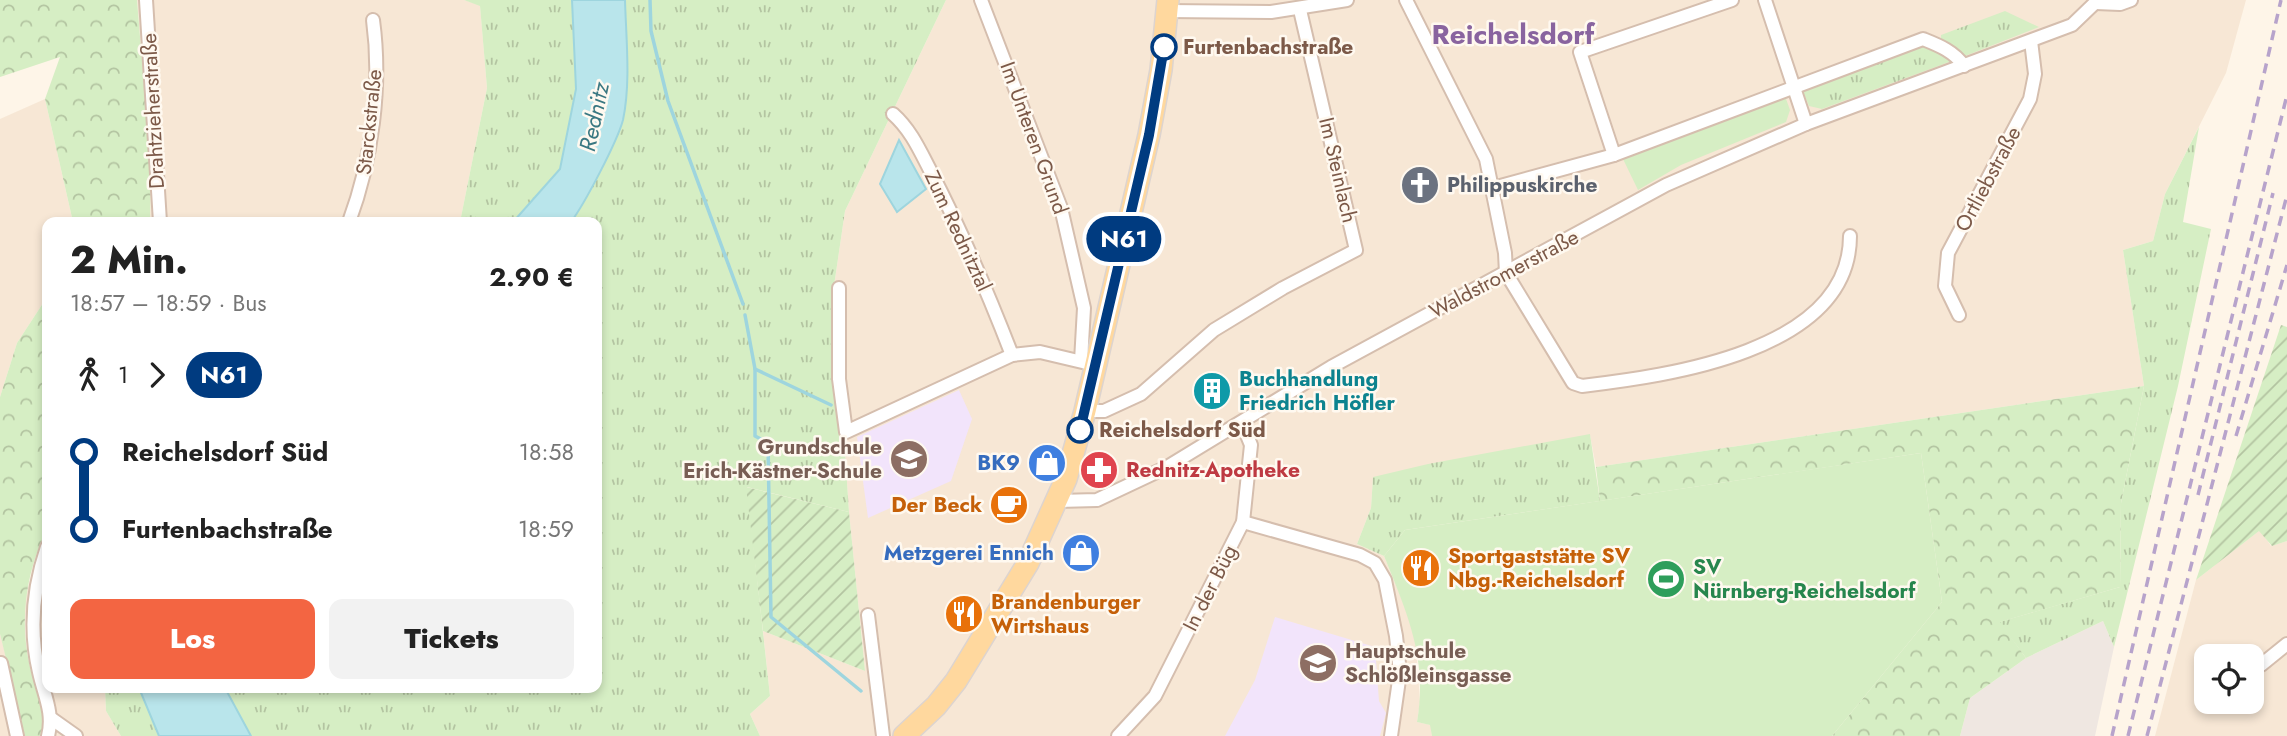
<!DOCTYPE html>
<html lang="de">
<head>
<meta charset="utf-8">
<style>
	:root { --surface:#fff; --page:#f2f2f2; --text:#222; --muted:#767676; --accent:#f36542 }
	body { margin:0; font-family:Jost,sans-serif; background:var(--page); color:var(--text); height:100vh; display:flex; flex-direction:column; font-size:26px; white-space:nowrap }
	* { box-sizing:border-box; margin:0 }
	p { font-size:23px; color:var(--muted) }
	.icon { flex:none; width:38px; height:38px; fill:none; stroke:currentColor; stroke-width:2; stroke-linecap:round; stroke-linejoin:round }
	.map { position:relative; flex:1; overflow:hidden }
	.sheet { position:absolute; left:42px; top:217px; width:560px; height:476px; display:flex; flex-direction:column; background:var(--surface); border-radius:14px; box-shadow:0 4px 10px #0003 }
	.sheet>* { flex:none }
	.badge { padding:0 14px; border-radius:23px; font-size:24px; line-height:46px }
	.buttons { position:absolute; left:2194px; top:644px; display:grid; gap:14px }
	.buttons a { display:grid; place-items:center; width:70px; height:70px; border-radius:14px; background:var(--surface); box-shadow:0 4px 10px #0003; font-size:35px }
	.map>.badge { position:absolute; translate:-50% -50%; box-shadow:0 0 0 4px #fff }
	.legs { display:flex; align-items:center; gap:10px; height:77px; padding:0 28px; font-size:23px }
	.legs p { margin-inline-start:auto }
	.headline { display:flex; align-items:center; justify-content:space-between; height:119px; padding:0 28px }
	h1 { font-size:38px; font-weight:800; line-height:52px }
	.button { display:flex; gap:14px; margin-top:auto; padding:14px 28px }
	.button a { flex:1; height:80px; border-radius:14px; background:var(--accent); color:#fff; font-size:28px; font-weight:800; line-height:80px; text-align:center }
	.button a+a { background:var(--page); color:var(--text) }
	ul { padding:0 28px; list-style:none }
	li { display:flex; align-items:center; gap:24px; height:77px; font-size:26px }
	li i { display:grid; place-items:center; width:10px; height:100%; margin:0 9px; background:currentColor }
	li i::after { content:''; width:18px; height:18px; margin:-9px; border:5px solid; border-radius:50%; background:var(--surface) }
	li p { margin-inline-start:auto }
	li:first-child i { background:linear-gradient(#0000 50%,currentColor 0) }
	li:last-child i { background:linear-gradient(currentColor 50%,#0000 0) }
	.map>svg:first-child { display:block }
	.residential { fill:#f7e7d5; fill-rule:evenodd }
	.industrial { fill:#efe7e1 }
	.education { fill:#f2e4fb }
	.grass { fill:url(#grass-tufts) }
	.forest { fill:url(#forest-crowns) }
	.park { fill:#d6eec4 }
	.garden { fill:url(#garden-furrows) }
	.water { fill:#b9e5eb; stroke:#9ed5de; stroke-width:2 }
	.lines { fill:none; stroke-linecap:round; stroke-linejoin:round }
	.stream { stroke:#9ed5de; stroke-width:3.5 }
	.minor-casing { stroke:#d5beae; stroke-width:16 }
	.primary-casing { stroke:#ddd4cf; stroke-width:24 }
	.minor { stroke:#fff; stroke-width:12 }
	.primary { stroke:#ffd89e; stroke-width:21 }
	.rail { stroke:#b7a3cb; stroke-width:3.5; stroke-dasharray:10 7; stroke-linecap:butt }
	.line-1-casing { stroke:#fff; stroke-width:16 }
	.line-1 { stroke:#003b80; stroke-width:10 }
	.stop-1-dot { fill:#fff; stroke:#003b80; stroke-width:3.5 }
	.labels { text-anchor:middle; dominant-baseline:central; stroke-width:5; stroke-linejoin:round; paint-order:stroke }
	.stop-label { font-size:21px; font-weight:bold; fill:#7c5948; stroke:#fff9f0; text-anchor:start }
	.street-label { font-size:21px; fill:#7c5948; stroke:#fff9f0 }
	.worship-label { font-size:21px; font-weight:bold; fill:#5b616d; stroke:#fff9f0; text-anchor:start }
	.culture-label { font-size:21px; font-weight:bold; fill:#0d838f; stroke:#fff9f0; text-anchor:start }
	.education-label { font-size:21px; font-weight:bold; fill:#785e54; stroke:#fff9f0; text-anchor:end }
	.shop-label { font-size:21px; font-weight:bold; fill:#366cbe; stroke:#fff9f0; text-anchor:end }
	.health-label { font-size:21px; font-weight:bold; fill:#be3a42; stroke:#fff9f0; text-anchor:start }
	.food-label { font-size:21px; font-weight:bold; fill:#c56008; stroke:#fff9f0; text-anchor:start }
	.leisure-label { font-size:21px; font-weight:bold; fill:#27864d; stroke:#fff9f0; text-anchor:start }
	.water-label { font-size:23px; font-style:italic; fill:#3a7882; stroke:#fff9f0 }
	.district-label { font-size:28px; font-weight:bold; fill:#89649f; stroke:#fff9f0 }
</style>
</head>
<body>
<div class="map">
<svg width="2287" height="736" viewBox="0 0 2287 736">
	<defs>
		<pattern id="grass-tufts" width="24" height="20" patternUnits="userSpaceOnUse" patternTransform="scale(1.75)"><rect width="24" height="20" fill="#d6eec4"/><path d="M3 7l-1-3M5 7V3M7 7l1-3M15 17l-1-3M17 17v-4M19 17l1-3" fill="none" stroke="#b3c4a1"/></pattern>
		<pattern id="forest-crowns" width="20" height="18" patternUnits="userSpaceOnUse" patternTransform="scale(1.75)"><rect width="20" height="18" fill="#d6eec4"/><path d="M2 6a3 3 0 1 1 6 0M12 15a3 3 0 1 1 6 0" fill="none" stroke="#b3c4a1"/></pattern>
		<pattern id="garden-furrows" width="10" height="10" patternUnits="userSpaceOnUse" patternTransform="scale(1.75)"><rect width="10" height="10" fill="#d6eec4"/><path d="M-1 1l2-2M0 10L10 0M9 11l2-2" fill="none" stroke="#b3c4a1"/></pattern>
	</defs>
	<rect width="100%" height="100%" fill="#fef5e8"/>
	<g class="residential">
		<path d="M137,0H464L480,5L487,88L460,222H150L151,170Z"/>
		<path d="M946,0H2246L2226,73L2165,194L2153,241L2123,250L2144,386L1596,467L1590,435L1373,478L1371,508L1357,544L1384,556L1415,631L1420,702L1417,722L1431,725L1432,736H760L750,714L770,696L763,631L865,671L849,512L834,286L845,211Z"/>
		<path d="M45,99L73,222H47V297L17,343L0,397V119Z"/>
		<path d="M47,529V688H105L106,711L121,736H42L46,719L30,666L24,603L38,549Z"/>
		<path d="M2260,530L2271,546L2287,541V736H2155L2196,580ZM2207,656H2252V702H2207Z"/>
		<path d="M0,634L25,727V736H0Z"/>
	</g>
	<path class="industrial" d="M2103,621L2114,647L2095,736H1960L1970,698L2026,658Z"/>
	<g class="education">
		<path d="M959,390L972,419L951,481L868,518L857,437Z"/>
		<path d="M1275,617L1375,647L1379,701L1386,713L1380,736H1225L1255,680Z"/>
	</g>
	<g class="grass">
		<path d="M464,0H572L576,89L560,169L513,222H460L487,88L480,6Z"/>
		<path d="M625,0H946L845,211L834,286L849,512L747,487L770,696L750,714L760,736H251L225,688H597V222H571C585,203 617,142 623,120C631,82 626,38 625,0Z"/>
		<path d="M2005,11L2039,27L1965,56L1941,42V35Z"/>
		<path d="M1922,44L1946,53L1952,61L1822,109L1809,106L1802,89Z"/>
		<path d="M2199,127L2183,222L2211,229L2178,386L2114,647L2103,621L2026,658L1999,622L2120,587L2121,503L2144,386L2123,250L2153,241L2165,194Z"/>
		<path d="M1590,434L1600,501L1405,530L1384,556L1357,544L1371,508L1373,477L1428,464Z"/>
		<path d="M105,688H139L159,736H121L106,711Z"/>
	</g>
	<g class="forest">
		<path d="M0,0H137L151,170L150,222H73L45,99L60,57L0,77Z"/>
		<path d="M47,297V529C26,572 19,620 30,667C36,692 47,711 42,736H25L0,634V397L17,343Z"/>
		<path d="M2144,386L2121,503L2120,587L2000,622L2026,658L1970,698L1960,736H1832L1942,602L1921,453L1600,501L1596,467Z"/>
	</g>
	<g class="park">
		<path d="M1785,96L1790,110L1786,122L1681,165L1638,190L1623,159Z"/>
		<path d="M1921,453L1942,602L1832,736H1432L1430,725L1417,722C1428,658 1407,613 1384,556L1405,530Z"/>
	</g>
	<g class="garden">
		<path d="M2281,325L2287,327V541L2272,546L2259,531L2196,580Z"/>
		<path d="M746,487L849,512L865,671L763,631Z"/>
	</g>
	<g class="water">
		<path d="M572,0H625C626,38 631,82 623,120C617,142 585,203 571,222H513L560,169L576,89Z"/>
		<path d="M899,140L926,189L897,212L880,184Z"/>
		<path d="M139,688H225L251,736H159Z"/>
	</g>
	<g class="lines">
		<g class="stream">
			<path d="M650,0L651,31L668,101L743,304"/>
			<path d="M745,315L755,369V436L768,443L771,617L861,691"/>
			<path d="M755,369L831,405"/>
		</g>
		<defs>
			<g id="minor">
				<path d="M146,0L160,222"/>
				<path d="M981,0L1061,208L1084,308L1081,361"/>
				<path d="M1406,0L1486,159L1505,253L1506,273L1573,383L1582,386C1666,376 1850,352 1850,236"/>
				<path d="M1765,0L1806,124"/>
				<path d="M2096,3L2120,4L2131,0"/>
				<path d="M1167,11L1271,12L1347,0"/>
				<path d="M893,114C911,130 920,151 931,172C962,232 988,293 1012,355"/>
				<path d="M1614,155L1580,52L1732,0"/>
				<path d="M1493,188L1614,155L1923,39C1938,45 1954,51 1964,66"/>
				<path d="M349,222C372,160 382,86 373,20"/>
				<path d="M839,288V379L846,432L1012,355L1040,352L1095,365"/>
				<path d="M1959,315L1945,286L1948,253L2030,99L2035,74L2031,41"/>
				<path d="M1085,411H1104L1141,394L1214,330L1283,288L1356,250L1300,10"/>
				<path d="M1058,501L1097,500L1167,467L1331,367L1666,185L1806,124L2072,25L2098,0"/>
				<path d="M1243,522L1360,555L1375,563L1385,580L1396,636L1400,673L1391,736"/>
				<path d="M47,547C33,588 29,630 39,672C44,695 54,713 48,736"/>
				<path d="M868,615L883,736"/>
				<path d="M1,663L17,736"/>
				<path d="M2261,665L2287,644"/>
				<path d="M52,719L76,736"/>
				<path d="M1118,736L1155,696L1243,522L1251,445L1242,423"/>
			</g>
			<path id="primary" d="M904,736L936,706L956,681L1028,563L1066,479L1085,411L1149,135L1161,70L1168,0"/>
		</defs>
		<use href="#minor" class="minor-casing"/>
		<use href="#primary" class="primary-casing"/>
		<use href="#minor" class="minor"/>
		<use href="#primary" class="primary"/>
		<g class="rail">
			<path d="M2236,436L2287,265"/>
			<path d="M2198,495L2273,193"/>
			<path d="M2112,736L2281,0"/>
			<path d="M2128,736L2287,95"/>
			<path d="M2147,736L2287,195"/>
		</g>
	</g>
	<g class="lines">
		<defs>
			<path id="line-1" d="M1080,430L1149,135L1164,47"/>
		</defs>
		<use href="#line-1" class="line-1-casing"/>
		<use href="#line-1" class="line-1"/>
	</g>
	<defs>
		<symbol id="church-disc" viewBox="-11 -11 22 22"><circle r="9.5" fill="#6b7280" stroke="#fff9f0"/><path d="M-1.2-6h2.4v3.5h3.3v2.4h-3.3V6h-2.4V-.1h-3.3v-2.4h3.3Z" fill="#fff"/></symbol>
		<symbol id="building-disc" viewBox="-11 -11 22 22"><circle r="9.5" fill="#0f9aa8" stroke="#fff9f0"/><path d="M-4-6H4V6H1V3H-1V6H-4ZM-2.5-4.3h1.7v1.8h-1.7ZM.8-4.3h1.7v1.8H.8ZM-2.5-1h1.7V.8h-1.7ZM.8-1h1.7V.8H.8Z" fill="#fff"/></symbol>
		<symbol id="school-disc" viewBox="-11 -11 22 22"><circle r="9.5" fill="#8d6e63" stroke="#fff9f0"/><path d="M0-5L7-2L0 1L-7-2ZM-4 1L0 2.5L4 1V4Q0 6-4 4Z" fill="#fff"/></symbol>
		<symbol id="shop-disc" viewBox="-11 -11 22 22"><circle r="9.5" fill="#3f7fe0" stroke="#fff9f0"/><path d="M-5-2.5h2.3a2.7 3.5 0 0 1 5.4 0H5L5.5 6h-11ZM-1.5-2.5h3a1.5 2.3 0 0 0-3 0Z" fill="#fff"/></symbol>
		<symbol id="pharmacy-disc" viewBox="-11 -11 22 22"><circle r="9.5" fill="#e0444e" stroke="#fff9f0"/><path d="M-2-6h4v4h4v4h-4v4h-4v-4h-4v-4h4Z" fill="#fff"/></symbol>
		<symbol id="cafe-disc" viewBox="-11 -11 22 22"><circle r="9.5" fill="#e8710a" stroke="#fff9f0"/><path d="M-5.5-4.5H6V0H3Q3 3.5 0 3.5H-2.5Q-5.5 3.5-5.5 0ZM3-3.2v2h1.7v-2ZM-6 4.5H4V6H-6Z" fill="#fff"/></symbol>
		<symbol id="restaurant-disc" viewBox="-11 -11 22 22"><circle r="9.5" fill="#e8710a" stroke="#fff9f0"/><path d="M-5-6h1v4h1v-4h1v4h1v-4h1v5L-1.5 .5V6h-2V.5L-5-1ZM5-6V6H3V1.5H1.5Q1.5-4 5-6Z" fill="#fff"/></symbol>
		<symbol id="stadium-disc" viewBox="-11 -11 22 22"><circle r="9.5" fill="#2e9e5b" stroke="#fff9f0"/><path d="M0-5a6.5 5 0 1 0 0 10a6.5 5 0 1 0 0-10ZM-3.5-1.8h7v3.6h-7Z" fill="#fff"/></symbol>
	</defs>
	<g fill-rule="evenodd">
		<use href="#church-disc" x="1398" y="163" width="44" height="44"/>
		<use href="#building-disc" x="1190" y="369" width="44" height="44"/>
		<use href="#school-disc" x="887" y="437" width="44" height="44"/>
		<use href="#shop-disc" x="1025" y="441" width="44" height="44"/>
		<use href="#pharmacy-disc" x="1077" y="448" width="44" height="44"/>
		<use href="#cafe-disc" x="987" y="483" width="44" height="44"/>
		<use href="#shop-disc" x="1059" y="531" width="44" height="44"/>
		<use href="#restaurant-disc" x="1399" y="546" width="44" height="44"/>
		<use href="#stadium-disc" x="1644" y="557" width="44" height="44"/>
		<use href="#restaurant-disc" x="942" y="592" width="44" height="44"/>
		<use href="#school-disc" x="1296" y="641" width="44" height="44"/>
	</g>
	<g class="stop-1-dot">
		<circle cx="1164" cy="47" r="12"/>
		<circle cx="1080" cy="430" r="12"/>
	</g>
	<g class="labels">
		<g class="stop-label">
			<text x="1183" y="47">Furtenbachstraße</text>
			<text x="1099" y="430">Reichelsdorf Süd</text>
		</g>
		<g class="street-label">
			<text transform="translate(153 111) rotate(-93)">Drahtzieherstraße</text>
			<text transform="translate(369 122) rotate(-84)">Starckstraße</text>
			<text transform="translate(1034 138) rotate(70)">Im Unteren Grund</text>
			<text transform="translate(1338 170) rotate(77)">Im Steinlach</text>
			<text transform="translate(1988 179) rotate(-62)">Ortliebstraße</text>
			<text transform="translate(958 231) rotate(65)">Zum Rednitztal</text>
			<text transform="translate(1504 274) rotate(-28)">Waldstromerstraße</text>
			<text transform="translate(1210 588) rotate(-63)">In der Büg</text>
		</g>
		<g class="worship-label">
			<text x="1447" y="185">Philippuskirche</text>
		</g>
		<g class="culture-label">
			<text x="1239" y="379">Buchhandlung<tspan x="1239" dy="24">Friedrich Höfler</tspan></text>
		</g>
		<g class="education-label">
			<text x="882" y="447">Grundschule<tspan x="882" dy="24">Erich-Kästner-Schule</tspan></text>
			<text x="1345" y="651" text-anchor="start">Hauptschule<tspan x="1345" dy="24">Schlößleinsgasse</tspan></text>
		</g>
		<g class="shop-label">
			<text x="1020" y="463">BK9</text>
			<text x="1054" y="553">Metzgerei Ennich</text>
		</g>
		<g class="health-label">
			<text x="1126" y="470">Rednitz-Apotheke</text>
		</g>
		<g class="food-label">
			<text x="982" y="505" text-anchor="end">Der Beck</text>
			<text x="1448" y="556">Sportgaststätte SV<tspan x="1448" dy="24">Nbg.-Reichelsdorf</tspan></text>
			<text x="991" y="602">Brandenburger<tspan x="991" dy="24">Wirtshaus</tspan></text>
		</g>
		<g class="leisure-label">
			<text x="1693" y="567">SV<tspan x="1693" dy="24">Nürnberg-Reichelsdorf</tspan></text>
		</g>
		<g class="water-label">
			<text transform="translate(594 117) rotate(-78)">Rednitz</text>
		</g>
		<g class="district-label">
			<text x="1513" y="34">Reichelsdorf</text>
		</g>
	</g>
</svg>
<div class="buttons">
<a><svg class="icon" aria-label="locate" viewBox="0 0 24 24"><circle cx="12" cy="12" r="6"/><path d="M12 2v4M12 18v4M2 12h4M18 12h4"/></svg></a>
</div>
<b class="badge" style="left:1124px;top:239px;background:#003b80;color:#fff">N61</b>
<section class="sheet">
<div class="headline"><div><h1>2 Min.</h1><p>18:57 – 18:59 · Bus</p></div><b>2.90 €</b></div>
<div class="legs"><svg class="icon" aria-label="walk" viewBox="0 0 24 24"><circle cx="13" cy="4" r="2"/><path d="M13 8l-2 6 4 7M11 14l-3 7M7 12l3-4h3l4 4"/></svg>1<svg class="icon" aria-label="forward" viewBox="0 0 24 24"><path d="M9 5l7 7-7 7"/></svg><b class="badge" style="background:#003b80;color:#fff">N61</b></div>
<ul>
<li><i style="color:#003b80"></i><b>Reichelsdorf Süd</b><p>18:58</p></li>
<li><i style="color:#003b80"></i><b>Furtenbachstraße</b><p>18:59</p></li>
</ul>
<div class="button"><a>Los</a><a>Tickets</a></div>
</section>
</div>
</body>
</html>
